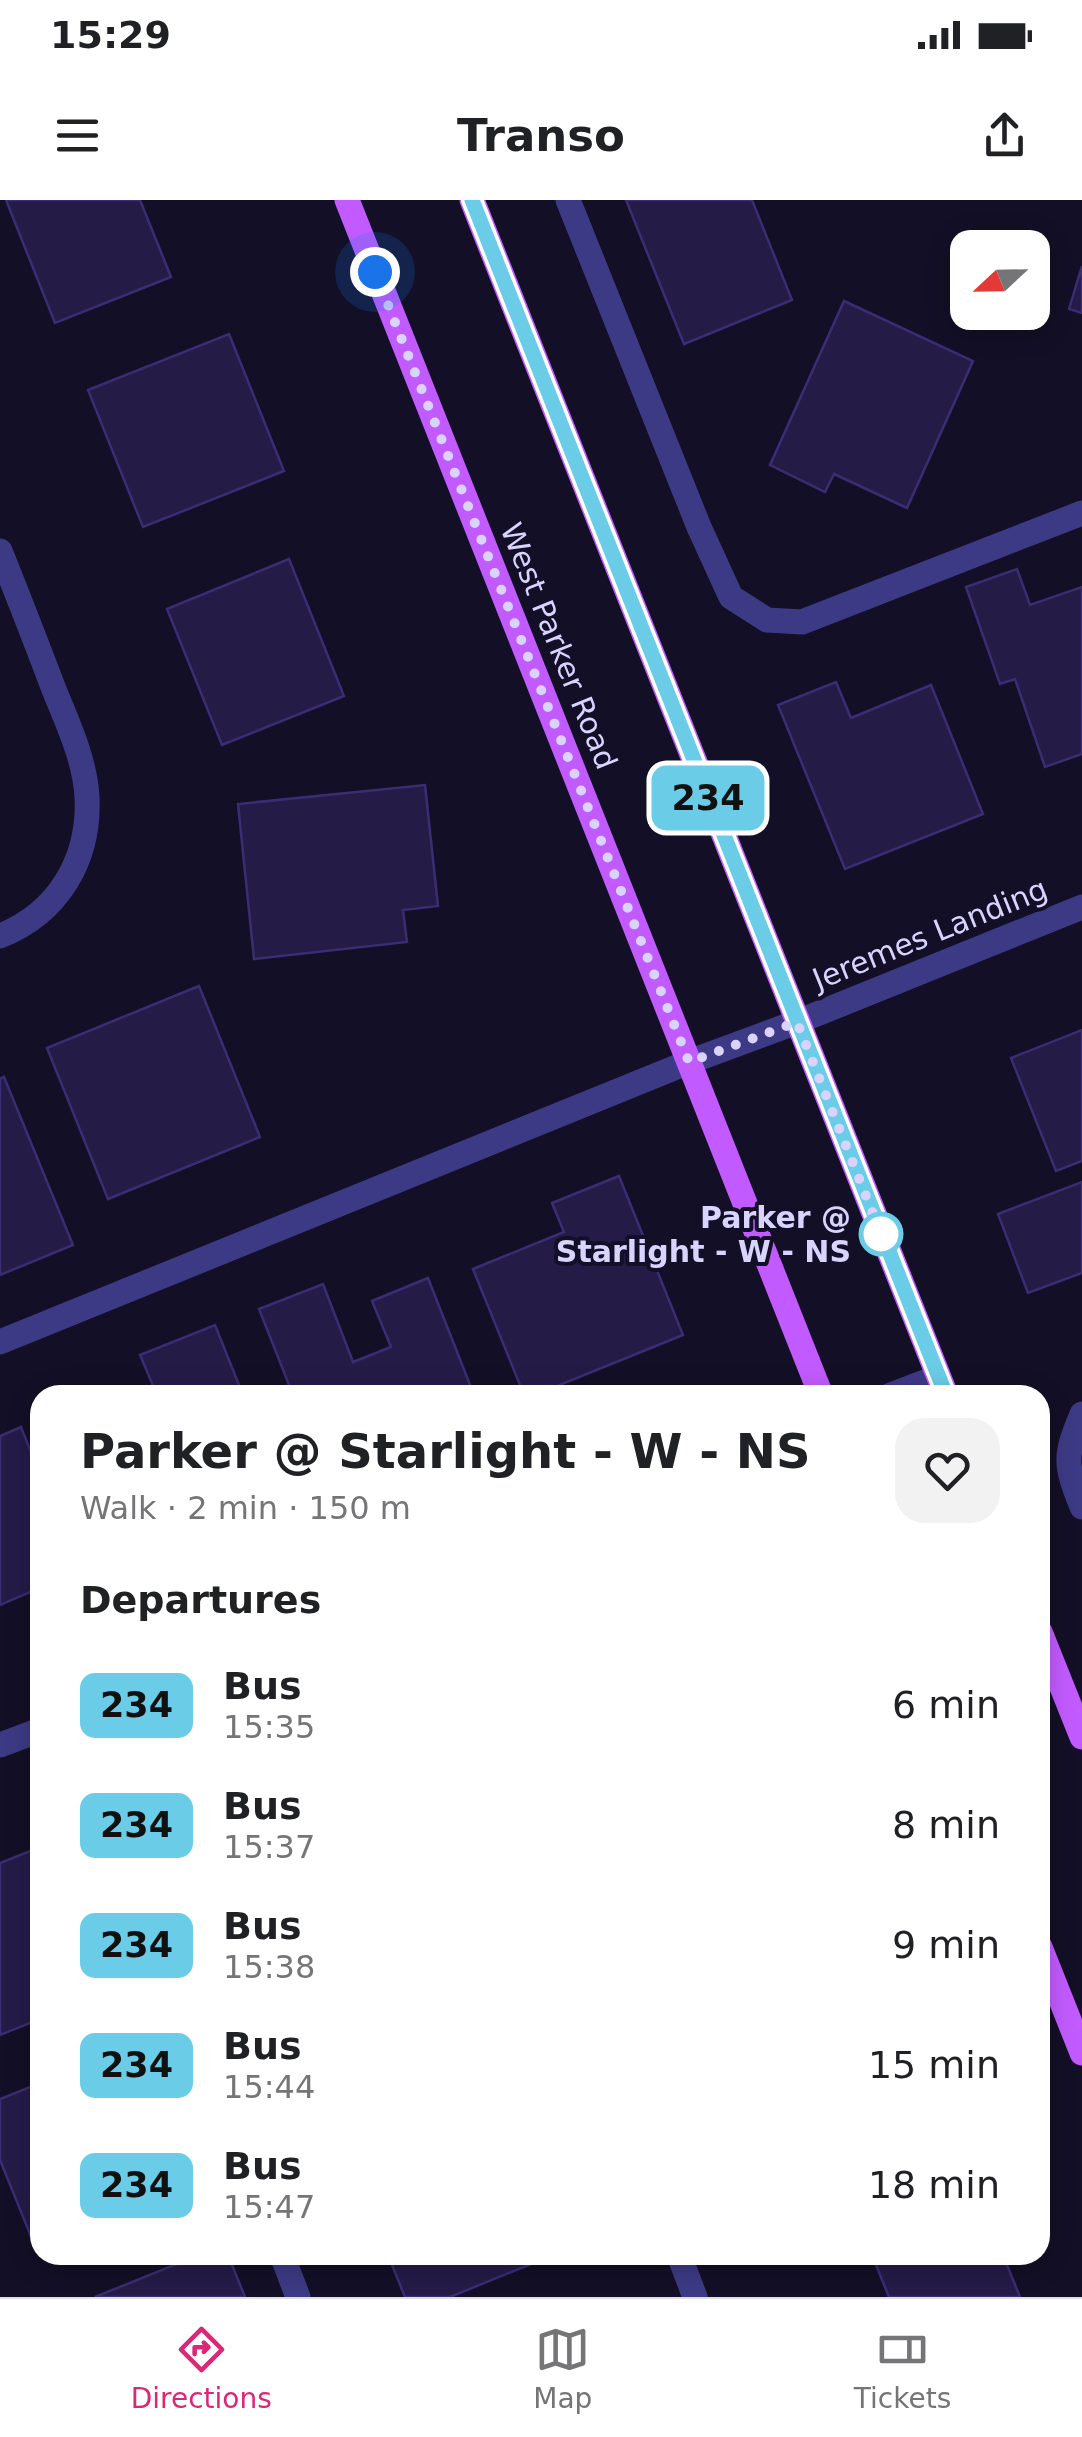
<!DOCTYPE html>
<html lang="en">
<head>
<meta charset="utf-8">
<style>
	:root { --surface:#fff; --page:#f2f2f2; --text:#202124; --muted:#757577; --line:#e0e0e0; --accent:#db2777 }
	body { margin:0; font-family:"DejaVu Sans",sans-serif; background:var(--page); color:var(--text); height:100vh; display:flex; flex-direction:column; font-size:38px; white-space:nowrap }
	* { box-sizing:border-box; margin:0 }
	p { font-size:32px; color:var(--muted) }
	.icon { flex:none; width:55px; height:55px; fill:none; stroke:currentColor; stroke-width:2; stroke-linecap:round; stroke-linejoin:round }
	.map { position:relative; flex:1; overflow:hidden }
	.details { position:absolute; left:30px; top:1185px; width:1020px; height:880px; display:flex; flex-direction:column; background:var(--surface); border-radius:30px; box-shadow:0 5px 25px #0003 }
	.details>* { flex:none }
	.badge { padding:0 20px; border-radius:15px; font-size:35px; line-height:65px }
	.needle { width:65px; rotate:248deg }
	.buttons { position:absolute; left:950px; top:30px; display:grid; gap:20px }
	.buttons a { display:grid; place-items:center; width:100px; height:100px; border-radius:20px; background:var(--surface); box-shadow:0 5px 25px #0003; font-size:50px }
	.you { position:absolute; width:50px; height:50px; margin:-25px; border:8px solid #fff; border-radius:50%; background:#1a73e8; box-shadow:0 0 0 15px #1a73e833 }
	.map>.badge { position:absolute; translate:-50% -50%; box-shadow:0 0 0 5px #fff }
	h2 { padding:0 50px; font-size:38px; line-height:90px }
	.round { display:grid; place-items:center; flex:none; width:105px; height:105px; border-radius:30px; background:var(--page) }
	.headline { display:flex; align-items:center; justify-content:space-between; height:170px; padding:0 50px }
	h1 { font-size:48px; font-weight:800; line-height:75px }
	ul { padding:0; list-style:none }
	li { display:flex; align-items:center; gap:30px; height:120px; padding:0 50px }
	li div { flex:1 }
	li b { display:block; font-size:38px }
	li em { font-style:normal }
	li .badge { min-width:110px; font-weight:700; text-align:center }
	.status { display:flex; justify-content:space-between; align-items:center; height:70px; padding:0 50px; background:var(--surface); direction:ltr }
	.status svg { height:28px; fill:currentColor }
	header { display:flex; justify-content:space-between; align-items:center; height:130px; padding:0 50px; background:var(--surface); font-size:45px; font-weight:800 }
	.dock { display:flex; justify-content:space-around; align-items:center; height:140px; border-top:2px solid var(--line); background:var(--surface); font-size:28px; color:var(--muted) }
	.dock a { display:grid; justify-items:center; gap:5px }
	.dock .current { color:var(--accent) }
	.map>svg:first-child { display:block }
	.building { fill:#241b47; stroke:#3b2d73; stroke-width:2.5 }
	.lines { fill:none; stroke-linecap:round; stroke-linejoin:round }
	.minor { stroke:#3d3a85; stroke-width:25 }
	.major { stroke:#c25bff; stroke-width:25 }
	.line-casing { stroke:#fff; stroke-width:22 }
	.line { stroke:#6bcce7; stroke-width:15 }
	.walk { stroke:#d9d4ff; stroke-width:10; stroke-dasharray:0 18 }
	.stop-dot { fill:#fff; stroke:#6bcce7; stroke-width:5 }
	.labels { text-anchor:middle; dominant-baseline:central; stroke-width:8; stroke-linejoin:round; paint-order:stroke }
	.street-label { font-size:30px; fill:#d9d4ff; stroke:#130f26 }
	.stop-label { font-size:30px; font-weight:bold; fill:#d9d4ff; stroke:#130f26; text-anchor:end }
</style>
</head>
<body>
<div class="status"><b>15:29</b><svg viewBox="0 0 49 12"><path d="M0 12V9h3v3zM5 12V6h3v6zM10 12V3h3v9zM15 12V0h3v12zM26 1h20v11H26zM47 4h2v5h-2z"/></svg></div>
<header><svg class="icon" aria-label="menu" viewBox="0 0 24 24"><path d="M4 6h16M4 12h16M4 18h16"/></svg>Transo<svg class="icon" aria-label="share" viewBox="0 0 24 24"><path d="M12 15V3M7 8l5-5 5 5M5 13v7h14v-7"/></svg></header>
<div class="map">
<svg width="1082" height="2097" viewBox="0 0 1082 2097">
	<rect width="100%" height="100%" fill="#130f26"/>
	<g class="building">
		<path d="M6,0H140L171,77L55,123Z"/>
		<path d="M626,0H752L792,100L684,144Z"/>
		<path d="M1082,66V113L1069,109Z"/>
		<path d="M844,101L973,161L907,308L834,274L825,292L770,265Z"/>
		<path d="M229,134L284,271L143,327L88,190Z"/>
		<path d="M289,359L344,496L222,545L167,409Z"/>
		<path d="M1017,369L1030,405L1082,387V554L1045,567L1015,479L1000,484L966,387Z"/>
		<path d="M836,482L851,518L931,485L983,614L845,669L778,505Z"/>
		<path d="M425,585L438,706L403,710L407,742L254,759L238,604Z"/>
		<path d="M199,786L260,937L108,999L47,848Z"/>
		<path d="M1082,830V961L1056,971L1011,858Z"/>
		<path d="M4,877L73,1045L0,1075V879Z"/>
		<path d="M619,976L683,1135L535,1195H524L473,1069L564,1032L552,1003Z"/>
		<path d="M1082,982V1073L1028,1093L998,1014Z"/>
		<path d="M428,1078L474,1195H293L259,1109L323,1084L353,1162L391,1147L372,1101Z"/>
		<path d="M215,1125L243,1195H157L140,1155Z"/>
		<path d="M21,1227L40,1275V1388L0,1405V1236Z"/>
		<path d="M40,1647V1714L34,1717L40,1731V1819L0,1835V1663Z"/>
		<path d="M40,1883V2042L34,2044L0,1960V1899Z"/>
		<path d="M199,2055H228L245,2097H95Z"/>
		<path d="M388,2055H541L543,2059L450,2097H405Z"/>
		<path d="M872,2055H1003L1020,2097H889Z"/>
	</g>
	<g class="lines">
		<g class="minor">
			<path d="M568,0L699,327L731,397L767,420L802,422L1082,313"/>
			<path d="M0,351C18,396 36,442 53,487C67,522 85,559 87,597C90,660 58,713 0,736"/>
			<path d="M0,1142L689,862L797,822L1082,707"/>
			<path d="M891,1195L938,1177"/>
			<path d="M1082,1214C1064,1257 1065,1264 1082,1307"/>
			<path d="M0,1545L40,1530"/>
			<path d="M282,2055L298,2097"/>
			<path d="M679,2055L695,2097"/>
		</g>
		<g class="major">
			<path d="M347,0L821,1195"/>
			<path d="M472,0L946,1195"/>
			<path d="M1040,1432L1082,1537"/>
			<path d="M1040,1747L1082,1853"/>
		</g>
	</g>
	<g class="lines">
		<defs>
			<path id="line" d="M472,0L946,1195"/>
		</defs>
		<use href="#line" class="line-casing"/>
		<use href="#line" class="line"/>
		<path class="walk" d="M375,72L689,862L797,822L881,1034"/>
	</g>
	<circle class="stop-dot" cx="881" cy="1034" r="20"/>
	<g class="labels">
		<g class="street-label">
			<text transform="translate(559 446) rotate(68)">West Parker Road</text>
			<text transform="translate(930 734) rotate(-22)">Jeremes Landing</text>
		</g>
		<g class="stop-label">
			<text x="851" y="1017">Parker @<tspan x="851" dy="34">Starlight - W - NS</tspan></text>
		</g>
	</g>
</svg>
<div class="buttons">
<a><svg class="needle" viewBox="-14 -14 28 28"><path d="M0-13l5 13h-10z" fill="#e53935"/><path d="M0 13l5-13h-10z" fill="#757577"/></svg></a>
</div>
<div class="you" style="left:375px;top:72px"></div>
<b class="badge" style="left:708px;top:598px;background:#6bcce7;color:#111">234</b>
<section class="details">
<div class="headline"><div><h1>Parker @ Starlight - W - NS</h1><p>Walk · 2 min · 150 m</p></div><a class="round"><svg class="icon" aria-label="heart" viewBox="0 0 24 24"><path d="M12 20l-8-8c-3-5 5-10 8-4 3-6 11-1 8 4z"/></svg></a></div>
<h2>Departures</h2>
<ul>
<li><span class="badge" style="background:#6bcce7;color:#111">234</span><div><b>Bus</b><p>15:35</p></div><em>6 min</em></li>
<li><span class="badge" style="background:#6bcce7;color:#111">234</span><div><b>Bus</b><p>15:37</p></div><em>8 min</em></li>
<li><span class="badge" style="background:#6bcce7;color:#111">234</span><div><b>Bus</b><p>15:38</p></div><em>9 min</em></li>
<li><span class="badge" style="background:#6bcce7;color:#111">234</span><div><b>Bus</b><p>15:44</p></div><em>15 min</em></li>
<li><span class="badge" style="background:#6bcce7;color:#111">234</span><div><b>Bus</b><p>15:47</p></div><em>18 min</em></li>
</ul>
</section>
</div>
<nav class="dock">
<a class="current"><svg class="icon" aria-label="directions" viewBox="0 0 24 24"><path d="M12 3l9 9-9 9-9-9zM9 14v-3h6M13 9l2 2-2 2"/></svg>Directions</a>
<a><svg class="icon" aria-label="map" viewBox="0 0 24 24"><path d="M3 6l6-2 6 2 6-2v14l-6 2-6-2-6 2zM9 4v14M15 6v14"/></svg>Map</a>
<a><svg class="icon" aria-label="tickets" viewBox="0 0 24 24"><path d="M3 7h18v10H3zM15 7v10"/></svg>Tickets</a>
</nav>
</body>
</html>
